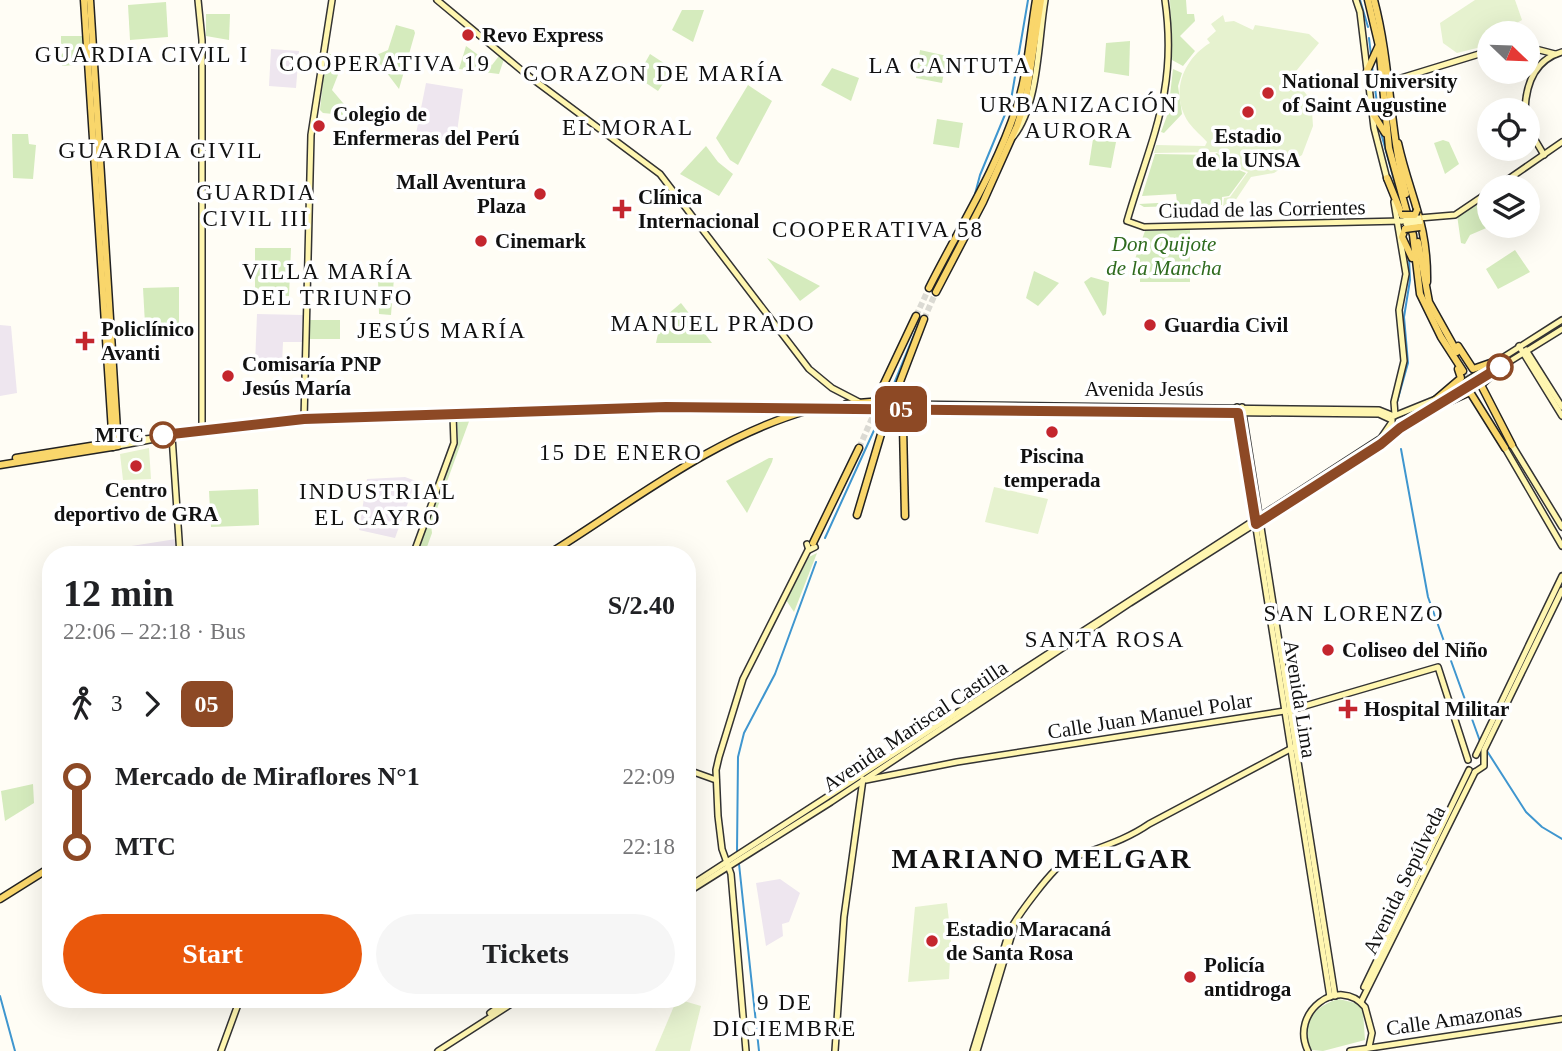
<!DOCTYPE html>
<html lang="en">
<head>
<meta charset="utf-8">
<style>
	:root { --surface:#fff; --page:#f6f6f6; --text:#202124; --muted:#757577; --accent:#ea580c }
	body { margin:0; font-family:"Times New Roman",serif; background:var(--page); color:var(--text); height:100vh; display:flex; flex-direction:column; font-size:26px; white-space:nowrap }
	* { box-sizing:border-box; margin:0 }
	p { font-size:23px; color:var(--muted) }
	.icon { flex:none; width:38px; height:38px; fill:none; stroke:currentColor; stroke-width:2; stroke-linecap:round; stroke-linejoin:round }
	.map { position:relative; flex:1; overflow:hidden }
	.sheet { position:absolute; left:42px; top:546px; width:654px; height:462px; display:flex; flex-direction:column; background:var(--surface); border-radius:28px; box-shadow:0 7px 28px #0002 }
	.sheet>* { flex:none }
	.badge { padding:0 14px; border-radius:10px; font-size:24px; line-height:46px }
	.needle { width:46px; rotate:113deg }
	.buttons { position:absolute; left:1477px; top:21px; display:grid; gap:14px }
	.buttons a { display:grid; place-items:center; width:63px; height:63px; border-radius:50%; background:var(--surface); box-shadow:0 7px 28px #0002; font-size:35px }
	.map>.badge { position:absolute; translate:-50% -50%; box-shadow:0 0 0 4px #fff }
	.legs { display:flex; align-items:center; gap:10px; height:77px; padding:0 21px; font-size:23px }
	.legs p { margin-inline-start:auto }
	.overview { display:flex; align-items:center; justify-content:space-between; height:119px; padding:0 21px }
	h1 { font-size:38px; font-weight:700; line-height:52px }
	.button { display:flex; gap:14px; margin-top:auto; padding:14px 21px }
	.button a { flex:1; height:80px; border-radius:42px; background:var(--accent); color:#fff; font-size:28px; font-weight:700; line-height:80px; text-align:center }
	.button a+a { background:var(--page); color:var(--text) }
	ul { padding:0 21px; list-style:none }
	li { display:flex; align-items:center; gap:24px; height:70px; font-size:26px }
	li i { display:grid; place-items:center; width:10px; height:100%; margin:0 9px; background:currentColor }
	li i::after { content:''; width:18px; height:18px; margin:-9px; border:5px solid; border-radius:50%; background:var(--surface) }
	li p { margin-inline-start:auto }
	li:first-child i { background:linear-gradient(#0000 50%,currentColor 0) }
	li:last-child i { background:linear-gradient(currentColor 50%,#0000 0) }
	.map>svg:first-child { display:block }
	.industrial { fill:#eee6ef }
	.green { fill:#d5ebbd }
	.pitch { fill:#e6f2cf }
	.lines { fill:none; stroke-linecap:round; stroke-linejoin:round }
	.stream { stroke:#3f96cf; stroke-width:2 }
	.primary-tunnel { stroke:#dbdad3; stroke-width:6; stroke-dasharray:6 3; stroke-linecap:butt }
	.secondary-casing { stroke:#333; stroke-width:8 }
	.primary-casing { stroke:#222; stroke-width:9 }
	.secondary { stroke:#fff6b0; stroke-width:5 }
	.primary { stroke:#f9d66b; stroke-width:6 }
	.secondary-bridge-casing { stroke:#333; stroke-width:8; stroke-linecap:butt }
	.primary-bridge-casing { stroke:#222; stroke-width:9; stroke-linecap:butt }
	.secondary-bridge { stroke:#fff6b0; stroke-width:5 }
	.primary-bridge { stroke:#f9d66b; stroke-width:6 }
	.line-1-casing { stroke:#fff; stroke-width:16 }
	.line-1 { stroke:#8d4925; stroke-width:10 }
	.poi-dot { fill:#c4262e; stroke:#fff; stroke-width:2.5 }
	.stop-1-dot { fill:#fff; stroke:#8d4925; stroke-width:3.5 }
	.labels { text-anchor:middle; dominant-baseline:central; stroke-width:7; stroke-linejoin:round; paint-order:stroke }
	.poi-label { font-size:21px; font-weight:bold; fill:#111; stroke:#fff; text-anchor:start }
	.street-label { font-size:21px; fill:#111; stroke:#fff }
	.park-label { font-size:21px; font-style:italic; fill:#2f6b1f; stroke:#fff }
	.stop-label { font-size:21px; font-weight:bold; fill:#111; stroke:#fff; text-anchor:end }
	.neighbourhood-label { font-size:23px; letter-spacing:2px; fill:#111; stroke:#fff }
	.quarter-label { font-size:24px; letter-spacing:2px; fill:#111; stroke:#fff }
	.district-label { font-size:28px; font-weight:bold; letter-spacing:2px; fill:#111; stroke:#fff }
</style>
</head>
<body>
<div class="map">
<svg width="1562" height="1051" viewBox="0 0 1562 1051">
	<rect width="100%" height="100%" fill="#fffdf5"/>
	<g class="industrial">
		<path d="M271,49L299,51L296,88L269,86Z"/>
		<path d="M426,83L463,89L457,132L433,144L430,150L414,144Z"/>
		<path d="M257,314L303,315L302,342H283L282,365L255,364Z"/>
		<path d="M0,325L11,326L17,393L0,396Z"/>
		<path d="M405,477L416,481L395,538L359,530L367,479Z"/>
		<path d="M176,539V555H107L106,550Z"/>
		<path d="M780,879L800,893L789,922L782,924L783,936L766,946L756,883Z"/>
	</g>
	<g class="green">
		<path d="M1170,0H1186L1187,14H1194L1195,21L1180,36L1195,51L1183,66L1172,60Z"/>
		<path d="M166,2L168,37L130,40L128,5Z"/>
		<path d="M682,10H704L693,42L672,30Z"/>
		<path d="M206,14H230L229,40L206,36Z"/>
		<path d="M396,25L414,30L415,33L399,89L374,56L388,50Z"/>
		<path d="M61,36H85L86,64L62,66L61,55L66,50L61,47Z"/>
		<path d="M1130,41L1129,76L1104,72L1106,43Z"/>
		<path d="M466,46L492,65L499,56L504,59L499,74L459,69Z"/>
		<path d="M920,50L947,56L942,83L916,78Z"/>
		<path d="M326,53L352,59L341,67L332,90L354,116L323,113L320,110Z"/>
		<path d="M650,54L673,69L658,91L637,77Z"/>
		<path d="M832,68L859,78L851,101L821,85Z"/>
		<path d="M1173,69L1182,73L1178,86L1182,114L1164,133L1161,132L1168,113Z"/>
		<path d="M748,85L772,101L738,165L730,160L716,138Z"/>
		<path d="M937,119L963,123L959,148L933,144Z"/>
		<path d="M12,134H28L29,144L36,145L33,179L13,178Z"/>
		<path d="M1093,139L1116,142L1111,168L1089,165Z"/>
		<path d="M1443,140L1449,142L1459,164L1445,174L1434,143Z"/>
		<path d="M706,146L718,162L733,174L719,196L680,174Z"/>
		<path d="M1217,153L1232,167L1246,173L1229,196L1222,197V205L1144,207L1139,204L1177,202L1176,194L1142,196L1155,154L1213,155Z"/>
		<path d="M1489,193L1491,226L1470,235L1465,244L1461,243L1457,215Z"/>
		<path d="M1190,229V282H1140V267L1135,259L1145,231Z"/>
		<path d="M255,248H291L289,296L255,295Z"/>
		<path d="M1515,250L1530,272L1498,289L1486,269Z"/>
		<path d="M767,258L820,286L800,301Z"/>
		<path d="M1034,271L1059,283L1038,306L1026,298Z"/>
		<path d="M378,277L394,278L391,315L379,314Z"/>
		<path d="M1091,277L1109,282L1106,314L1103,316L1084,282Z"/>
		<path d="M179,287V324H145L143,288Z"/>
		<path d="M681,303L712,343H656L661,320Z"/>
		<path d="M307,320H340V339H306Z"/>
		<path d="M471,416L431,525L432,533L424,555H416L458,442L457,417Z"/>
		<path d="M769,458H773L772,462L747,513L726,481Z"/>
		<path d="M258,489L259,525L211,527L209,491Z"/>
		<path d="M817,553L794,612L786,600L809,557Z"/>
		<path d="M33,784L34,803L5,821L1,791Z"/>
		<path d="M1339,999L1359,1004L1363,1012L1365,1040L1323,1051L1312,1050C1296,1026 1315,1005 1339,999Z"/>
	</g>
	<g class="pitch">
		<path d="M1475,0H1515L1522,20L1499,33H1489V45L1457,53L1443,43L1440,23Z"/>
		<path d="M1223,15L1225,22L1234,21L1253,30L1255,25L1309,34L1319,43L1292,76L1317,108L1312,111L1313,126L1302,155L1274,173L1251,177L1231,207H1223L1224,198L1230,197L1248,172L1233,166L1217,152L1154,153L1156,145L1205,146L1207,142C1202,136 1194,130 1189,123C1169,94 1183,59 1210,43L1207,39L1216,31L1211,24Z"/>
		<path d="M149,448L151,479L123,480L120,454Z"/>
		<path d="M994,487L1048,499L1038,534L985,522Z"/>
		<path d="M947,903L951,938L949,979L908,982L915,907Z"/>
		<path d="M677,999L701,1006L690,1051H655Z"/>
	</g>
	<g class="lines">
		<g class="stream">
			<path d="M1360,0L1368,27"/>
			<path d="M1369,38L1371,55"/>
			<path d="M1372,67L1377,103"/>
			<path d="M1378,110V114"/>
			<path d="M1381,133L1399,198"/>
			<path d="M975,194L980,175L1011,100L1028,0"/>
			<path d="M933,290L947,261"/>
			<path d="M891,391L921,318"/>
			<path d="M1397,402L1408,363L1404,317L1410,280L1409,258"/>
			<path d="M1401,449L1428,597L1481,744"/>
			<path d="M825,538L881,415"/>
			<path d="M1487,751L1526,812L1542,827L1562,839"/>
			<path d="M737,852L738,757L744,733L775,674L816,562"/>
			<path d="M739,864L759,1051"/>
			<path d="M0,996L15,1051"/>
		</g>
		<g class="primary-tunnel">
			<path d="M916,316L929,288"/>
			<path d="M924,319L936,292"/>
			<path d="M1463,371L1476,394"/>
			<path d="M899,388L903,426"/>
			<path d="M884,424L898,387"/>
			<path d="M859,448L887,384"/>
		</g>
		<defs>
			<g id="secondary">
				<path d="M198,0L202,40V430"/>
				<path d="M437,0L526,74L660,174L809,369L832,388L859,402"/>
				<path d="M1165,0C1178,91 1151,138 1127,221L1144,227L1402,221"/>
				<path d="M1356,0L1360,12L1374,128L1387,179"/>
				<path d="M1528,47L1555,54"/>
				<path d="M1388,82L1489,51"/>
				<path d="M1525,110C1526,84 1534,60 1562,52"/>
				<path d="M1528,128L1544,155"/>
				<path d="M1013,137C1039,105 1038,41 1045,0"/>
				<path d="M1497,187L1562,142"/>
				<path d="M1394,202L1406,274L1399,310L1404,361L1394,402L1395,415"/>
				<path d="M1419,218L1455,215L1489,192"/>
				<path d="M1519,346L1562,416"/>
				<path d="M1526,350L1562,407"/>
				<path d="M901,392L910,403"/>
				<path d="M1444,395L1562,320"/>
				<path d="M1446,401L1562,329"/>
				<path d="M900,404L1379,410L1394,416"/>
				<path d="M1237,407L1330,997"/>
				<path d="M1242,407L1335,996"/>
				<path d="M900,409L1379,414L1392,420"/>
				<path d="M1394,416L1436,399"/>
				<path d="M304,420L311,135L332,0"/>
				<path d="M172,436L180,555"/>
				<path d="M118,442L172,436"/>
				<path d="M1512,445L1562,527"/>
				<path d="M118,446L207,429L308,419L666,407L801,406L811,410"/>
				<path d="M1505,448L1562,546"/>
				<path d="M807,544L809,550L815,547"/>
				<path d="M413,555L454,443L453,415"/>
				<path d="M1476,755L1562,576"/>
				<path d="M688,770L716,780"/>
				<path d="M1475,772L1484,766V750L1562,590"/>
				<path d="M866,780L957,762L1291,710L1438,667L1468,760"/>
				<path d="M688,887L1381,438L1392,422"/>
				<path d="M688,892L831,802L1130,603L1381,444L1400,428L1438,407"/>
				<path d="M1364,987L1469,770"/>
				<path d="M1361,1002L1475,772"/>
				<path d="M490,1013L510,999"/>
				<path d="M221,1051L240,999"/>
				<path d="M438,1051L519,999"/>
				<path d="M746,1051L731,874L722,849L718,816L716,770L719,757L743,679L808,550"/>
				<path d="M835,1051L844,917L863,779"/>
				<path d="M973,1051L1009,932C1016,918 1054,865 1068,860C1096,848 1123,842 1149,824L1294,747"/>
				<path d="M977,1051L1014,927"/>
				<path d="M1308,1051C1289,1012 1339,975 1365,1007L1372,1033L1369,1047"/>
				<path d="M1350,1051L1562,1019"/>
			</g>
			<g id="primary">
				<path d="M84,0L113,447"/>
				<path d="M1368,0L1379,46L1389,148L1413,235L1420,294L1441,337L1463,371"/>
				<path d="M1374,0C1391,64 1389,130 1406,194"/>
				<path d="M1367,71L1378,47"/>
				<path d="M1372,112L1385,133"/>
				<path d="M1398,143C1410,197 1428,223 1427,282"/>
				<path d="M1387,178L1402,215"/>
				<path d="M1405,229L1402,237L1412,258"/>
				<path d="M1418,242L1429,302L1457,352"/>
				<path d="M929,288C959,228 996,171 1017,106C1028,72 1030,35 1036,0"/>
				<path d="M936,292L983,202L1017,126L1026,98L1041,0"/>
				<path d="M1458,346L1473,369L1496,361"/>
				<path d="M1500,367L1481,385L1512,445"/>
				<path d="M898,387L924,319"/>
				<path d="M882,388L916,316"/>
				<path d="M1434,401L1461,378L1458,369"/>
				<path d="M846,404L882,401L887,397L894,402"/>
				<path d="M1437,407L1470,392L1505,448"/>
				<path d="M903,426L905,516"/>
				<path d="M16,458L116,442"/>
				<path d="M0,465L118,446L90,0"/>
				<path d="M857,515L884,424"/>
				<path d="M813,543L859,448"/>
				<path d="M547,555C631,503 713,437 809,410C836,403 873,407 900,409"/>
				<path d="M0,899L51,867"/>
			</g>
		</defs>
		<use href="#secondary" class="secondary-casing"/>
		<use href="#primary" class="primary-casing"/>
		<use href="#secondary" class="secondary"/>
		<use href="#primary" class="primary"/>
		<defs>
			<g id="secondary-bridge">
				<path d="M1402,221L1419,218"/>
				<path d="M1406,224L1420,222"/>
			</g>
			<g id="primary-bridge">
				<path d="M1402,215H1415L1417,210"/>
				<path d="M1405,229L1420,227"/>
			</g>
		</defs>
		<use href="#secondary-bridge" class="secondary-bridge-casing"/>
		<use href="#primary-bridge" class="primary-bridge-casing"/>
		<use href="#secondary-bridge" class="secondary-bridge"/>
		<use href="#primary-bridge" class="primary-bridge"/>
	</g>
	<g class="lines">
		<defs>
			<path id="line-1" d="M163,435L304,419L666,407L1238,413L1256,524L1381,444L1400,428L1500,367"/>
		</defs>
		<use href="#line-1" class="line-1-casing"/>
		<use href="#line-1" class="line-1"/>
	</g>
	<g class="poi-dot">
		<circle cx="468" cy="35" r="7"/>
		<circle cx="1268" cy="93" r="7"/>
		<circle cx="1248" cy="112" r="7"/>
		<circle cx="319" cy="126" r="7"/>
		<circle cx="540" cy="194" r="7"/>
		<path d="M618.5 198.5h7v7h7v7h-7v7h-7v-7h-7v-7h7z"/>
		<circle cx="481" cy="241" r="7"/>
		<circle cx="1150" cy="325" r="7"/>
		<path d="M81.5 330.5h7v7h7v7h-7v7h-7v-7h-7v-7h7z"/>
		<circle cx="228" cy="376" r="7"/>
		<circle cx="1052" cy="432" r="7"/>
		<circle cx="136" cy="466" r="7"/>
		<circle cx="1328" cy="650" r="7"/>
		<path d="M1344.5 698.5h7v7h7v7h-7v7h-7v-7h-7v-7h7z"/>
		<circle cx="932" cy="941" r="7"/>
		<circle cx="1190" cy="977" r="7"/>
	</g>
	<g class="stop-1-dot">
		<circle cx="1500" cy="367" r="12"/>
		<circle cx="163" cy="435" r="12"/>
	</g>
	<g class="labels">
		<g class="poi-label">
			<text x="482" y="35">Revo Express</text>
			<text x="1282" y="81">National University<tspan x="1282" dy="24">of Saint Augustine</tspan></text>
			<text x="333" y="114">Colegio de<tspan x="333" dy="24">Enfermeras del Perú</tspan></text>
			<text x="1248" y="136" text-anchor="middle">Estadio<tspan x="1248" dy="24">de la UNSA</tspan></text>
			<text x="526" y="182" text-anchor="end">Mall Aventura<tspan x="526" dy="24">Plaza</tspan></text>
			<text x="638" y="197">Clínica<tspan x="638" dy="24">Internacional</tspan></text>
			<text x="495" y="241">Cinemark</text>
			<text x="1164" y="325">Guardia Civil</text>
			<text x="101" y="329">Policlínico<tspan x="101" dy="24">Avanti</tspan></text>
			<text x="242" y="364">Comisaría PNP<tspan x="242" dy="24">Jesús María</tspan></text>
			<text x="1052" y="456" text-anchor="middle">Piscina<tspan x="1052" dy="24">temperada</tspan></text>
			<text x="136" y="490" text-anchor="middle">Centro<tspan x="136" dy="24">deportivo de GRA</tspan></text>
			<text x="1342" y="650">Coliseo del Niño</text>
			<text x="1364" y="709">Hospital Militar</text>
			<text x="946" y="929">Estadio Maracaná<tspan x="946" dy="24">de Santa Rosa</tspan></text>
			<text x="1204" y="965">Policía<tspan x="1204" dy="24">antidroga</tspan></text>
		</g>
		<g class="street-label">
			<text transform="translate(1262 209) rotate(-1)">Ciudad de las Corrientes</text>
			<text x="1144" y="389">Avenida Jesús</text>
			<text transform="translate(1300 699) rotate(81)">Avenida Lima</text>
			<text transform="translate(1150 716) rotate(-9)">Calle Juan Manuel Polar</text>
			<text transform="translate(915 726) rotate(-34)">Avenida Mariscal Castilla</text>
			<text transform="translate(1404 880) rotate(-64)">Avenida Sepúlveda</text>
			<text transform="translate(1454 1019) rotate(-8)">Calle Amazonas</text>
		</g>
		<g class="park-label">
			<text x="1164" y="244">Don Quijote<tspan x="1164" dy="24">de la Mancha</tspan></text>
		</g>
		<g class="stop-label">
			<text x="144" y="435">MTC</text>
		</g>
		<g class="neighbourhood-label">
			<text x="142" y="54">GUARDIA CIVIL I</text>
			<text x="385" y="63">COOPERATIVA 19</text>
			<text x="950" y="65">LA CANTUTA</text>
			<text x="654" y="73">CORAZON DE MARÍA</text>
			<text x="1079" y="104">URBANIZACIÓN<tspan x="1079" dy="26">AURORA</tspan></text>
			<text x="628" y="127">EL MORAL</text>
			<text x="256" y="192">GUARDIA<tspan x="256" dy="26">CIVIL III</tspan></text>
			<text x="878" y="229">COOPERATIVA 58</text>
			<text x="328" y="271">VILLA MARÍA<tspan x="328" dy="26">DEL TRIUNFO</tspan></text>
			<text x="713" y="323">MANUEL PRADO</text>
			<text x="442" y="330">JESÚS MARÍA</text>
			<text x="621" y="452">15 DE ENERO</text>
			<text x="378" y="491">INDUSTRIAL<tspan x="378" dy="26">EL CAYRO</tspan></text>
			<text x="1354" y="613">SAN LORENZO</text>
			<text x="1105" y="639">SANTA ROSA</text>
			<text x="785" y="1002">9 DE<tspan x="785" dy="26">DICIEMBRE</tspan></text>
		</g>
		<g class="quarter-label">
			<text x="161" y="150">GUARDIA CIVIL</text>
		</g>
		<g class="district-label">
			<text x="1042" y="858">MARIANO MELGAR</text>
		</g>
	</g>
</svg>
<div class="buttons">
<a><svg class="needle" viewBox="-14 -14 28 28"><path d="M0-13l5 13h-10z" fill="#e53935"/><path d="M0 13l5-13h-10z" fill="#757577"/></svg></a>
<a><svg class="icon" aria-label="locate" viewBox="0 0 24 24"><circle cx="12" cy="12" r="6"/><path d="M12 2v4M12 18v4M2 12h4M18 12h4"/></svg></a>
<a><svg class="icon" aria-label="layers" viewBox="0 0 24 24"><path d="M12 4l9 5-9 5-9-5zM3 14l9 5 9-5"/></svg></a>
</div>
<b class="badge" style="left:901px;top:409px;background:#8d4925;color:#fff">05</b>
<section class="sheet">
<div class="overview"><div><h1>12 min</h1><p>22:06 – 22:18 · Bus</p></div><b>S/2.40</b></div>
<div class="legs"><svg class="icon" aria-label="walk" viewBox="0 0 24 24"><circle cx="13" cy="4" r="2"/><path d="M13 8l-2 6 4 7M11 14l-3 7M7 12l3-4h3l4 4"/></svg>3<svg class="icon" aria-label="forward" viewBox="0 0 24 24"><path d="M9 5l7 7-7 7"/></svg><b class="badge" style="background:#8d4925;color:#fff">05</b></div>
<ul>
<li><i style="color:#8d4925"></i><b>Mercado de Miraflores N°1</b><p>22:09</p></li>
<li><i style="color:#8d4925"></i><b>MTC</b><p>22:18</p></li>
</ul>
<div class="button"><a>Start</a><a>Tickets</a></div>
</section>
</div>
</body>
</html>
